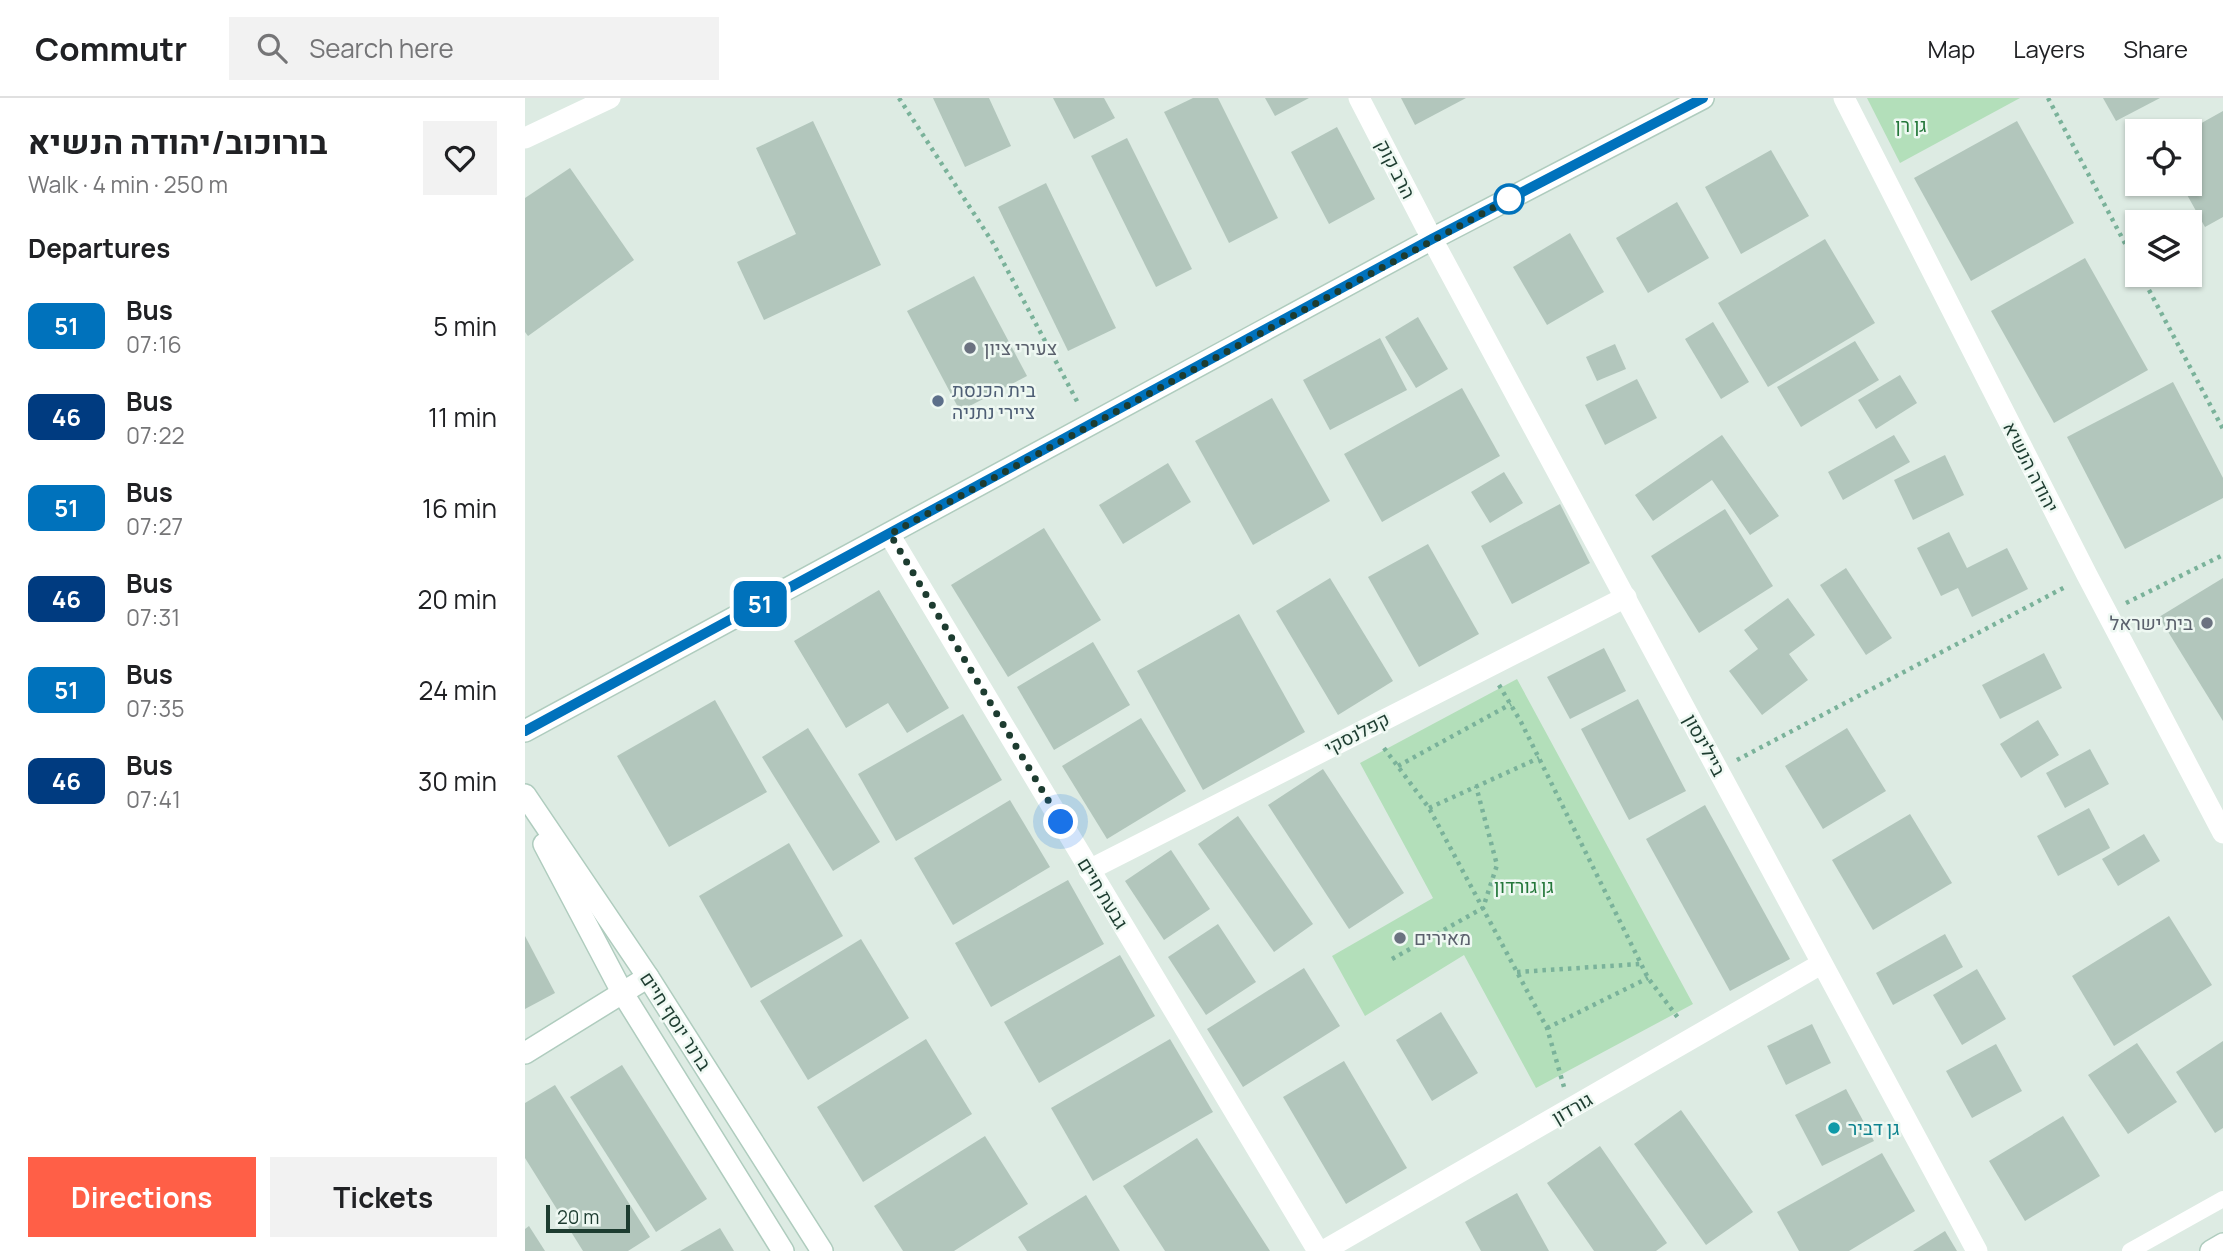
<!DOCTYPE html>
<html lang="en">
<head>
<meta charset="utf-8">
<style>
	:root { --surface:#fff; --page:#f2f2f2; --text:#202124; --muted:#757577; --line:#e0e0e0; --accent:#ff5f47 }
	body { margin:0; font-family:Manrope,Heebo,sans-serif; background:var(--page); color:var(--text); height:100vh; display:flex; flex-direction:column; font-size:26px; white-space:nowrap }
	* { box-sizing:border-box; margin:0 }
	p { font-size:23px; color:var(--muted) }
	.icon { flex:none; width:38px; height:38px; fill:none; stroke:currentColor; stroke-width:2; stroke-linecap:round; stroke-linejoin:round }
	.map { position:relative; flex:1; overflow:hidden }
	.side { display:flex; flex-direction:column; background:var(--surface); width:525px }
	.side>* { flex:none }
	.badge { padding:0 14px; border-radius:10px; font-size:24px; line-height:46px }
	.controls { position:absolute; left:1600px; top:21px; display:grid; gap:14px }
	.controls a { display:grid; place-items:center; width:77px; height:77px; border-radius:0px; background:var(--surface); box-shadow:0 2px 5px #0004; font-size:35px }
	.scale { position:absolute; left:21px; bottom:18px; width:84px; box-sizing:border-box; padding-left:7px; border:4px solid #1d3c30; border-top:0; font-size:19px; line-height:24px; white-space:nowrap; color:#1d3c30; -webkit-text-stroke:5px #eef8f2; paint-order:stroke }
	.you { position:absolute; width:35px; height:35px; margin:-18px; border:5px solid #fff; border-radius:50%; background:#1a73e8; box-shadow:0 0 0 10px #1a73e833 }
	.map>.badge { position:absolute; translate:-50% -50%; box-shadow:0 0 0 4px #fff }
	h2 { padding:0 28px; font-size:26px; line-height:63px }
	.round { display:grid; place-items:center; flex:none; width:74px; height:74px; border-radius:0px; background:var(--page) }
	.overview { display:flex; align-items:center; justify-content:space-between; height:119px; padding:0 28px }
	h1 { font-size:33px; font-weight:700; line-height:52px }
	.button { display:flex; gap:14px; margin-top:auto; padding:14px 28px }
	.button a { flex:1; height:80px; border-radius:0px; background:var(--accent); color:#fff; font-size:28px; font-weight:700; line-height:80px; text-align:center }
	.button a+a { background:var(--page); color:var(--text) }
	ul { padding:0; list-style:none }
	li { display:flex; align-items:center; gap:21px; height:91px; padding:0 28px }
	li div { flex:1 }
	li b { display:block; font-size:26px }
	li em { font-style:normal }
	li .badge { min-width:77px; font-weight:700; text-align:center }
	header { display:flex; align-items:center; gap:42px; box-sizing:border-box; height:98px; padding:0 35px; background:var(--surface); border-bottom:2px solid var(--line) }
	header strong { font-size:33px }
	nav { display:flex; gap:38px; margin-inline-start:auto; font-size:24px }
	.search { width:490px; height:63px; background:var(--page); display:flex; align-items:center; gap:18px; box-sizing:border-box; padding:0 24px; border-radius:0px; color:var(--muted); font-size:26px }
	main { display:flex; flex:1; min-height:0 }
	.map>svg:first-child { display:block }
	.green { fill:#b3dfba }
	.building { fill:#b2c6bc }
	.lines { fill:none; stroke-linecap:round; stroke-linejoin:round }
	.secondary-casing { stroke:#afccbe; stroke-width:24 }
	.path { stroke:#7ab29a; stroke-width:4.5; stroke-dasharray:3.5 5; stroke-linecap:butt }
	.lane { stroke:#fff; stroke-width:16 }
	.street { stroke:#fff; stroke-width:21 }
	.secondary { stroke:#fff; stroke-width:21 }
	.line-casing { stroke:#fff; stroke-width:16 }
	.line { stroke:#0072bc; stroke-width:10 }
	.walk { stroke:#1d3c30; stroke-width:7; stroke-dasharray:0 12.6 }
	.stop-dot { fill:#fff; stroke:#0072bc; stroke-width:3.5 }
	.worship-dot { fill:#6b7280; stroke:#eef8f2; stroke-width:2.5 }
	.service-dot { fill:#5c6f8a; stroke:#eef8f2; stroke-width:2.5 }
	.culture-dot { fill:#0f9aa8; stroke:#eef8f2; stroke-width:2.5 }
	.labels { text-anchor:middle; dominant-baseline:central; stroke-width:5; stroke-linejoin:round; paint-order:stroke }
	.park-label { font-size:19px; fill:#24773a; stroke:#eef8f2 }
	.street-label { font-size:19px; fill:#1d3c30; stroke:#eef8f2 }
	.worship-label { font-size:19px; fill:#5b616d; stroke:#eef8f2; text-anchor:start }
	.service-label { font-size:19px; fill:#4e5e75; stroke:#eef8f2; text-anchor:start }
	.culture-label { font-size:19px; fill:#0d838f; stroke:#eef8f2; text-anchor:start }
</style>
</head>
<body>
<header>
<strong>Commutr</strong>
<div class="search"><svg class="icon" aria-label="search" viewBox="0 0 24 24"><circle cx="10" cy="10" r="6"/><path d="M15 15l6 6"/></svg>Search here</div>
<nav><a>Map</a><a>Layers</a><a>Share</a></nav>
</header>
<main>
<section class="side">
<div class="overview"><div><h1>בורוכוב/יהודה הנשיא</h1><p>Walk · 4 min · 250 m</p></div><a class="round"><svg class="icon" aria-label="heart" viewBox="0 0 24 24"><path d="M12 20l-8-8c-3-5 5-10 8-4 3-6 11-1 8 4z"/></svg></a></div>
<h2>Departures</h2>
<ul>
<li><span class="badge" style="background:#0072bc;color:#fff">51</span><div><b>Bus</b><p>07:16</p></div><em>5 min</em></li>
<li><span class="badge" style="background:#003b80;color:#fff">46</span><div><b>Bus</b><p>07:22</p></div><em>11 min</em></li>
<li><span class="badge" style="background:#0072bc;color:#fff">51</span><div><b>Bus</b><p>07:27</p></div><em>16 min</em></li>
<li><span class="badge" style="background:#003b80;color:#fff">46</span><div><b>Bus</b><p>07:31</p></div><em>20 min</em></li>
<li><span class="badge" style="background:#0072bc;color:#fff">51</span><div><b>Bus</b><p>07:35</p></div><em>24 min</em></li>
<li><span class="badge" style="background:#003b80;color:#fff">46</span><div><b>Bus</b><p>07:41</p></div><em>30 min</em></li>
</ul>
<div class="button"><a>Directions</a><a>Tickets</a></div>
</section>
<div class="map">
<svg width="1698" height="1153" viewBox="0 0 1698 1153">
	<rect width="100%" height="100%" fill="#ddebe3"/>
	<g class="green">
		<path d="M1342,0H1495L1375,65Z"/>
		<path d="M992,581L1168,906L1011,990L939,857L840,918L807,858L908,800L835,665Z"/>
	</g>
	<g class="building">
		<path d="M408,0H464L486,48L440,69Z"/>
		<path d="M528,0H579L590,20L549,41Z"/>
		<path d="M668,0H693L753,120L704,145L639,14Z"/>
		<path d="M740,0H784L750,18Z"/>
		<path d="M876,0H941L890,27Z"/>
		<path d="M1578,0H1635L1591,23Z"/>
		<path d="M1698,13V119L1680,129L1656,86H1664V32Z"/>
		<path d="M288,23L356,167L239,222L212,164L271,136L231,50Z"/>
		<path d="M1492,23L1549,125L1446,183L1389,80Z"/>
		<path d="M812,29L850,101L804,126L766,54Z"/>
		<path d="M602,40L667,171L631,189L566,58Z"/>
		<path d="M1246,52L1284,118L1216,156L1180,89Z"/>
		<path d="M45,70L109,162L3,238L0,234V100Z"/>
		<path d="M521,85L591,230L543,253L473,109Z"/>
		<path d="M1152,104L1184,160L1123,195L1091,140Z"/>
		<path d="M1045,135L1079,194L1022,227L988,169Z"/>
		<path d="M1300,141L1350,225L1243,289L1193,205Z"/>
		<path d="M1560,160L1623,272L1529,325L1466,213Z"/>
		<path d="M449,178L502,278L435,313L382,213Z"/>
		<path d="M893,219L923,271L891,290L860,239Z"/>
		<path d="M1188,224L1224,284L1196,301L1160,241Z"/>
		<path d="M855,240L882,292L805,332L778,282Z"/>
		<path d="M1330,243L1354,282L1276,329L1252,289Z"/>
		<path d="M1090,246L1101,271L1072,283L1061,259Z"/>
		<path d="M1375,277L1392,305L1351,331L1333,302Z"/>
		<path d="M1112,281L1132,320L1080,347L1060,307Z"/>
		<path d="M1648,284L1698,380V400L1600,451L1542,339Z"/>
		<path d="M937,290L975,358L857,424L819,356Z"/>
		<path d="M747,300L805,403L728,447L670,343Z"/>
		<path d="M1197,337L1254,418L1225,437L1187,382L1128,423L1110,397Z"/>
		<path d="M1369,337L1385,364L1318,402L1303,374Z"/>
		<path d="M1420,357L1439,397L1388,422L1369,382Z"/>
		<path d="M643,365L666,404L598,446L574,407Z"/>
		<path d="M979,374L998,405L965,425L946,394Z"/>
		<path d="M1035,406L1065,465L987,506L956,448Z"/>
		<path d="M1200,411L1248,488L1174,535L1126,458Z"/>
		<path d="M519,430L576,522L483,579L426,487Z"/>
		<path d="M1424,434L1442,470L1482,450L1503,491L1447,519L1433,490L1416,498L1392,450Z"/>
		<path d="M903,446L954,536L894,569L843,479Z"/>
		<path d="M1321,470L1367,540L1341,557L1295,487Z"/>
		<path d="M805,480L868,583L813,617L751,513Z"/>
		<path d="M1698,480V623L1634,519Z"/>
		<path d="M354,492L424,610L382,635L363,605L321,630L269,543Z"/>
		<path d="M1263,500L1290,537L1264,556L1283,582L1237,617L1204,573L1233,551L1219,532Z"/>
		<path d="M714,516L780,634L678,692L612,573Z"/>
		<path d="M568,544L605,607L529,652L492,589Z"/>
		<path d="M1079,550L1101,593L1045,621L1022,579Z"/>
		<path d="M1519,555L1537,590L1475,621L1457,587Z"/>
		<path d="M1113,601L1161,693L1104,722L1056,631Z"/>
		<path d="M190,602L242,694L144,749L92,658Z"/>
		<path d="M438,616L477,682L371,743L333,676Z"/>
		<path d="M616,620L661,693L582,741L537,668Z"/>
		<path d="M1513,622L1534,657L1496,680L1475,646Z"/>
		<path d="M283,630L355,744L308,773L237,659Z"/>
		<path d="M1322,630L1361,693L1298,731L1260,668Z"/>
		<path d="M1565,651L1584,686L1540,710L1521,675Z"/>
		<path d="M798,671L879,795L824,831L743,707Z"/>
		<path d="M485,702L525,769L428,827L389,760Z"/>
		<path d="M1180,707L1265,861L1205,893L1121,741Z"/>
		<path d="M1564,710L1585,750L1533,778L1512,738Z"/>
		<path d="M1385,716L1427,785L1348,832L1307,762Z"/>
		<path d="M713,718L788,826L749,854L673,746Z"/>
		<path d="M1619,736L1635,763L1593,788L1577,761Z"/>
		<path d="M264,745L318,838L226,890L174,798Z"/>
		<path d="M646,752L685,811L639,842L600,783Z"/>
		<path d="M543,782L579,846L466,909L430,845Z"/>
		<path d="M1644,818L1687,887L1589,948L1547,878Z"/>
		<path d="M693,826L731,884L681,917L643,859Z"/>
		<path d="M1420,836L1438,869L1368,907L1351,875Z"/>
		<path d="M0,838L30,895L0,911Z"/>
		<path d="M336,841L384,920L283,982L235,903Z"/>
		<path d="M595,857L630,918L514,985L479,924Z"/>
		<path d="M779,870L815,928L718,989L682,931Z"/>
		<path d="M1452,871L1481,921L1437,947L1408,897Z"/>
		<path d="M916,914L953,975L907,1003L871,942Z"/>
		<path d="M1287,926L1306,965L1261,987L1242,948Z"/>
		<path d="M401,941L447,1016L338,1084L292,1009Z"/>
		<path d="M645,941L688,1014L568,1083L526,1010Z"/>
		<path d="M1698,943V1030L1690,1035L1651,974Z"/>
		<path d="M1612,945L1652,1004L1603,1036L1563,977Z"/>
		<path d="M1471,946L1497,993L1447,1020L1421,973Z"/>
		<path d="M819,963L882,1070L821,1106L758,999Z"/>
		<path d="M97,967L182,1101L131,1134L45,999Z"/>
		<path d="M30,987L125,1139L103,1153H58L0,1060V1005Z"/>
		<path d="M1321,991L1349,1043L1297,1068L1270,1017Z"/>
		<path d="M1156,1012L1228,1114L1181,1147L1109,1046Z"/>
		<path d="M1538,1018L1575,1078L1500,1123L1464,1063Z"/>
		<path d="M460,1038L503,1106L429,1153H378L349,1108Z"/>
		<path d="M672,1040L745,1153H640L598,1088Z"/>
		<path d="M1075,1048L1142,1145L1131,1153H1069L1022,1085Z"/>
		<path d="M1357,1055L1390,1113L1324,1153H1274L1252,1114Z"/>
		<path d="M992,1095L1024,1153H956L940,1124Z"/>
		<path d="M561,1097L595,1153H502L493,1139Z"/>
		<path d="M4,1128L20,1153H0V1131Z"/>
		<path d="M195,1130L209,1153H155Z"/>
		<path d="M1420,1133L1432,1153H1388Z"/>
	</g>
	<g class="lines">
		<defs>
			<g id="secondary">
				<path d="M0,633L907,141L1178,0"/>
				<path d="M0,697L123,879L297,1153"/>
				<path d="M19,746L97,894L258,1153"/>
				<path d="M0,955L123,879"/>
				<path d="M1686,1153L1698,1146"/>
			</g>
		</defs>
		<use href="#secondary" class="secondary-casing"/>
		<g class="path">
			<path d="M374,0L468,145L554,307"/>
			<path d="M1523,0L1612,168"/>
			<path d="M1616,177L1698,331"/>
			<path d="M1601,505L1698,457"/>
			<path d="M974,587L996,624L1123,880L1154,921"/>
			<path d="M859,650L904,710L1022,930L1039,989"/>
			<path d="M1212,662L1542,488"/>
			<path d="M873,668L986,606"/>
			<path d="M904,710L1014,660"/>
			<path d="M867,861L958,810L972,767L951,688"/>
			<path d="M992,874L1115,866"/>
			<path d="M1022,930L1123,880"/>
		</g>
		<path class="lane" d="M1605,1153L1698,1101"/>
		<g class="street">
			<path d="M834,0L907,141L1452,1153"/>
			<path d="M1319,0L1562,477L1698,735"/>
			<path d="M0,40L85,0"/>
			<path d="M364,436L793,1153"/>
			<path d="M564,772L1101,499"/>
			<path d="M798,1153L1296,866"/>
		</g>
		<use href="#secondary" class="secondary"/>
	</g>
	<g class="lines">
		<defs>
			<path id="line" d="M0,633L907,141L1178,0"/>
		</defs>
		<use href="#line" class="line-casing"/>
		<use href="#line" class="line"/>
		<path class="walk" d="M536,724L365,436L984,101"/>
	</g>
	<circle class="stop-dot" cx="984" cy="101" r="14"/>
	<g class="worship-dot">
		<circle cx="445" cy="250" r="7"/>
		<circle cx="1682" cy="525" r="7"/>
		<circle cx="875" cy="840" r="7"/>
	</g>
	<circle class="service-dot" cx="413" cy="303" r="7"/>
	<circle class="culture-dot" cx="1309" cy="1030" r="7"/>
	<g class="labels">
		<g class="park-label">
			<text x="1386" y="27">גן רן</text>
			<text x="999" y="788">גן גורדון</text>
		</g>
		<g class="street-label">
			<text transform="translate(871 71) rotate(63)">הרב קוק</text>
			<text transform="translate(1506 369) rotate(63)">יהודה הנשיא</text>
			<text transform="translate(832 635) rotate(-27)">קפלנסקי</text>
			<text transform="translate(1180 647) rotate(62)">ביילינסון</text>
			<text transform="translate(578 795) rotate(59)">גבעת חיים</text>
			<text transform="translate(151 923) rotate(57)">ברנר יוסף חיים</text>
			<text transform="translate(1047 1010) rotate(-30)">גורדון</text>
		</g>
		<g class="worship-label">
			<text x="459" y="250">צעירי ציון</text>
			<text x="1668" y="525" text-anchor="end">בית ישראל</text>
			<text x="889" y="840">מאירים</text>
		</g>
		<g class="service-label">
			<text x="427" y="292">בית הכנסת<tspan x="427" dy="22">ציירי נתניה</tspan></text>
		</g>
		<g class="culture-label">
			<text x="1323" y="1030">גן דביר</text>
		</g>
	</g>
</svg>
<div class="controls">
<a><svg class="icon" aria-label="locate" viewBox="0 0 24 24"><circle cx="12" cy="12" r="6"/><path d="M12 2v4M12 18v4M2 12h4M18 12h4"/></svg></a>
<a><svg class="icon" aria-label="layers" viewBox="0 0 24 24"><path d="M12 4l9 5-9 5-9-5zM3 14l9 5 9-5"/></svg></a>
</div>
<div class="scale">20 m</div>
<div class="you" style="left:536px;top:724px"></div>
<b class="badge" style="left:235px;top:506px;background:#0072bc;color:#fff">51</b>
</div>
</main>
</body>
</html>
